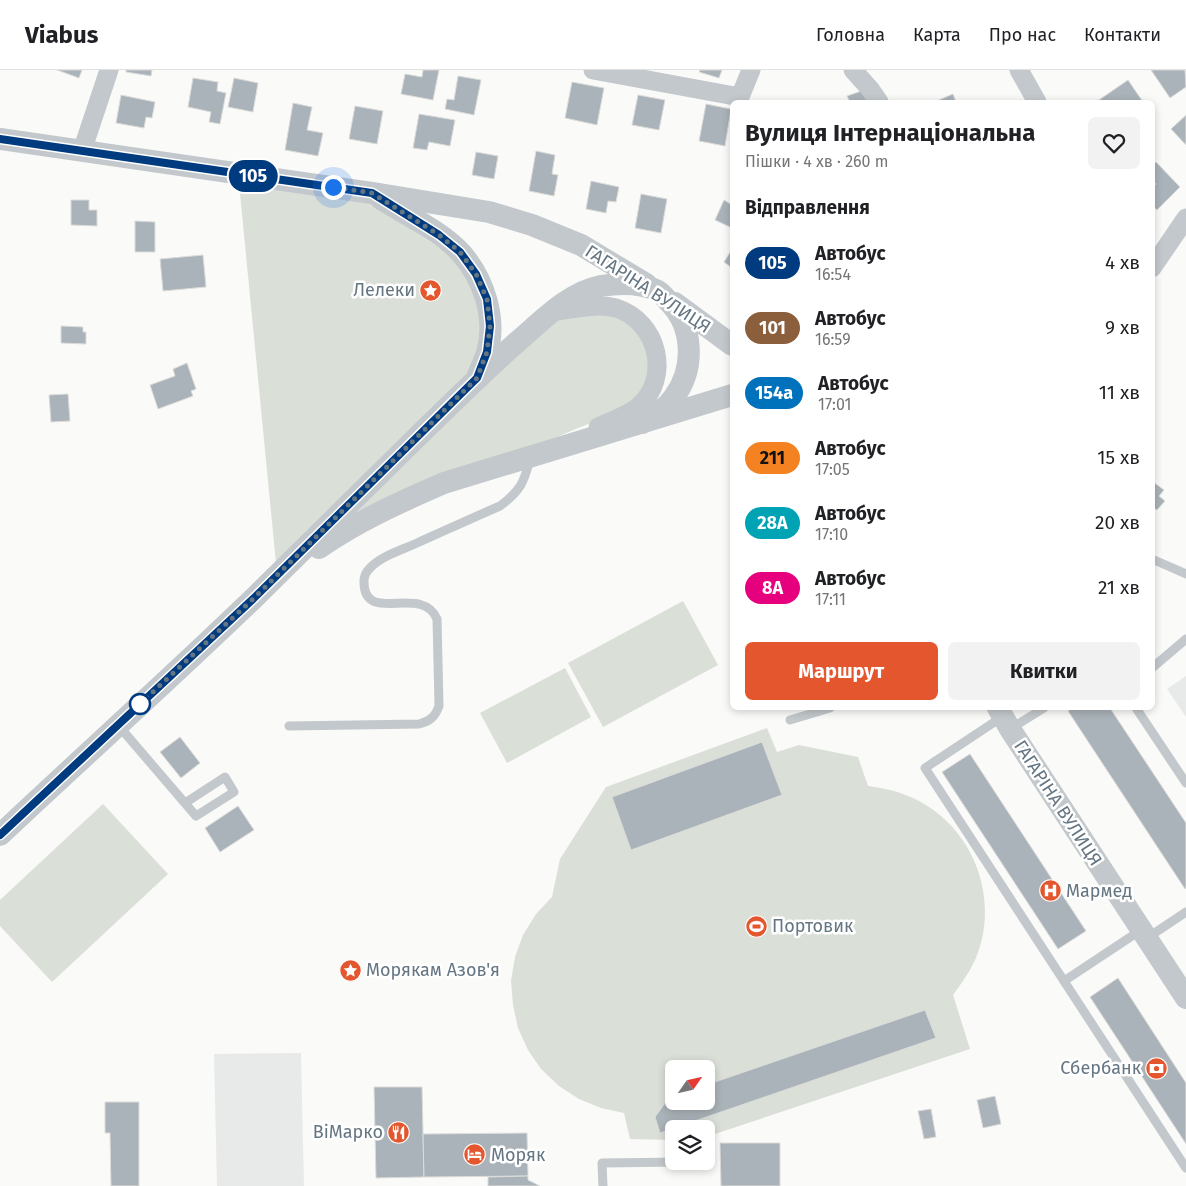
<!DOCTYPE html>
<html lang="uk">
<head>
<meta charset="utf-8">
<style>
	:root { --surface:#fff; --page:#f2f2f2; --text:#202124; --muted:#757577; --line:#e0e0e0; --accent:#e4572e }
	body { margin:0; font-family:"Fira Sans",sans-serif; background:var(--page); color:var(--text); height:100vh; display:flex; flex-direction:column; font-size:19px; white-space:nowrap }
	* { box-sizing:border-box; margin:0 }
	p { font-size:16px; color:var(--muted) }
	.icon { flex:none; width:28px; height:28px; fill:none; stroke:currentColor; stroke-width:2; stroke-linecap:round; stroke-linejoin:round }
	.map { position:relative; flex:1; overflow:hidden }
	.sheet { position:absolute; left:730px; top:30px; width:425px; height:610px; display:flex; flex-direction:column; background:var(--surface); border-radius:8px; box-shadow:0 2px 8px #0003 }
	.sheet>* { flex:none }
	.badge { padding:0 10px; border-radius:16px; font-size:18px; line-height:32px }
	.needle { width:32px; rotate:56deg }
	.buttons { position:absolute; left:665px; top:990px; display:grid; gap:10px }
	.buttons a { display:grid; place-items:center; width:50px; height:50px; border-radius:8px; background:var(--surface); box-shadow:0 2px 8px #0003; font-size:25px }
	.you { position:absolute; width:25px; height:25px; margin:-12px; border:4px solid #fff; border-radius:50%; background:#1a73e8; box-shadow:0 0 0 8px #1a73e833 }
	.map>.badge { position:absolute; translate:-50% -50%; box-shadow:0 0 0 2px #fff }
	h2 { padding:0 15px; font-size:19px; line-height:45px }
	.round { display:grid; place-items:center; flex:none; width:52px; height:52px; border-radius:8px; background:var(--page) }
	.overview { display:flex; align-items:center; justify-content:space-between; height:85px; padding:0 15px }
	h1 { font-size:24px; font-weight:700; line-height:38px }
	.button { display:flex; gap:10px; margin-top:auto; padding:10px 15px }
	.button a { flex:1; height:58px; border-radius:8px; background:var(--accent); color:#fff; font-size:20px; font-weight:700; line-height:58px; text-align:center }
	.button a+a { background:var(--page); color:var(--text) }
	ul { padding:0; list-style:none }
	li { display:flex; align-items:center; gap:15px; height:65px; padding:0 15px }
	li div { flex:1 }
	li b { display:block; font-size:19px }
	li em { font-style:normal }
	li .badge { min-width:55px; font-weight:700; text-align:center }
	header { display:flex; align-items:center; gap:30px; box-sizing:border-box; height:70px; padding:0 25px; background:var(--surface); border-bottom:1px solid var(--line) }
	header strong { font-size:24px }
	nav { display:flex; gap:28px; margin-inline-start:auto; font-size:18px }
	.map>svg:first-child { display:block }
	.built { fill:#e8e9e9 }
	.green { fill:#dadfd7; fill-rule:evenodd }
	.building { fill:#aab3b9; stroke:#dcdcda }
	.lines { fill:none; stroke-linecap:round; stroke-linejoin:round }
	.service { stroke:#c3c8cc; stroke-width:9 }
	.minor { stroke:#c3c8cc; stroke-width:19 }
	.tertiary { stroke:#c3c8cc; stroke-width:22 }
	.line-casing { stroke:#fff; stroke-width:11 }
	.line { stroke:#003b80; stroke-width:8 }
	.walk { stroke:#657683; stroke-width:5; stroke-dasharray:0 9 }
	.stop-dot { fill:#fff; stroke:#003b80; stroke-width:2.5 }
	.labels { text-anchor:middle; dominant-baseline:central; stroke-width:5; stroke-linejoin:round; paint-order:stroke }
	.street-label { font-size:18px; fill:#657683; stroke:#fff }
	.poi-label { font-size:18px; fill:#657683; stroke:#fff; text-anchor:start }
</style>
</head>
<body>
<header>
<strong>Viabus</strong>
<nav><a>Головна</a><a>Карта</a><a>Про нас</a><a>Контакти</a></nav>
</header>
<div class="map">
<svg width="1186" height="1116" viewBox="0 0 1186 1116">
	<rect width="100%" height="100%" fill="#fafaf8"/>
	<g class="built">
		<path d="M1186,606V647L1167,619Z"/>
		<path d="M301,983L304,1116H217L214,984Z"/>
	</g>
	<g class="green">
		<path d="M239,113L367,130L453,187L469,207L482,256L479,281L469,305L276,493Z"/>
		<path d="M602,244C624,247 632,254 644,272C652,285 650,311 641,323C624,343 594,351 571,361C497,394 421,423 346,453L482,314L555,249Z"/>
		<path d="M683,531L718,595L603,657L568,593Z"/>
		<path d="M565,598L591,647L507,693L480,643Z"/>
		<path d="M767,658L777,682L799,675L858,687L868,716C890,719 910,724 929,737C978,769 999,835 975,890C969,903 961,914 953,925L970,979L706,1067V1059H674V1070L630,1069L624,1043L601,1038L579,1029L559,1016L541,999L528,980L518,958L513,935L511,911L515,887L523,865L536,844L552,827L560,789L606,717ZM674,999H706V1031H674Z"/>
		<path d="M103,734L168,804L52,912L0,856V830Z"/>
	</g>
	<g class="building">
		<path d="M57,0H82L79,8Z"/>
		<path d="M126,0H152L151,6L126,2Z"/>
		<path d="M423,0H439L433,30L401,24L405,4L422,7Z"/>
		<path d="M700,0H722L719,8L699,2Z"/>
		<path d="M1151,0H1185L1186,17L1170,28Z"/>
		<path d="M458,6L481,10L474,45L445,39L447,29L454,30Z"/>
		<path d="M193,8L218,12L217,21L226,23L220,54L209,52L211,42L188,37Z"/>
		<path d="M234,8L258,13L253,42L228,37Z"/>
		<path d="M1128,10L1143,32H1096Z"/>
		<path d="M572,12L604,18L597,55L565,48Z"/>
		<path d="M864,20L869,32H850L847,26Z"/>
		<path d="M953,24L956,32H934Z"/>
		<path d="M121,25L155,32L152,48L146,47L144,58L116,53Z"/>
		<path d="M638,25L665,30L659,60L632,55Z"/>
		<path d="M293,33L312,37L307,60L323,63L318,86L285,80Z"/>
		<path d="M706,34L731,39L725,76L699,71Z"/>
		<path d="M355,36L383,41L377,74L349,69Z"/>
		<path d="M419,44L455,50L450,76L429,72L427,80L413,78Z"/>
		<path d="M1186,45V75L1171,59Z"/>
		<path d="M536,81L555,85L552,104L558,105L554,126L529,121Z"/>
		<path d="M476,82L498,86L494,109L472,105Z"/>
		<path d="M1156,92L1180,117L1157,140L1152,135V117L1156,114L1152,111V96Z"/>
		<path d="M591,111L619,117L616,132L608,131L606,143L586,139Z"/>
		<path d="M641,124L667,129L661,163L635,158Z"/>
		<path d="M71,130H89V140H97V156L71,155Z"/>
		<path d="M724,130L732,135V158L715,150Z"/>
		<path d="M135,151L155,152V182H135Z"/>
		<path d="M732,179V198L724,192Z"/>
		<path d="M203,185L206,217L163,221L160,189Z"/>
		<path d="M61,256L83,257V262H86V274L61,273Z"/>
		<path d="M187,293L196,319L191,321L193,326L158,339L150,315L175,306L173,299Z"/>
		<path d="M68,324L70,351L51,352L49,325Z"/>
		<path d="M1152,411L1164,420L1159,426L1165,431L1157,440L1152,437Z"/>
		<path d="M1073,638H1110L1186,753V818L1185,819L1068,641Z"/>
		<path d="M180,667L200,693L181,708L160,682Z"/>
		<path d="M762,672L782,725L631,780L612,727Z"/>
		<path d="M970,684L1086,861L1058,879L942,702Z"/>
		<path d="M238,736L254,760L220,782L205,758Z"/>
		<path d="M1118,908L1186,1013V1074L1090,927Z"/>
		<path d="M925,940L936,968L660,1063L655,1047L668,1029L674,1027V1031H706V1015Z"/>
		<path d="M374,1017H422L424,1107L376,1108Z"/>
		<path d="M995,1026L1001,1054L983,1058L977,1030Z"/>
		<path d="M105,1032H139V1116H111L110,1063H105Z"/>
		<path d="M931,1039L936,1067L924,1069L918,1041Z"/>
		<path d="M527,1063L528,1106L424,1107L423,1064Z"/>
		<path d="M720,1073H780V1116H721Z"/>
		<path d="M528,1106V1110L540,1116H488V1107Z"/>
	</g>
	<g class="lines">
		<g class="service">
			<path d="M1152,489L1186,504"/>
			<path d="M1152,598L1186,569"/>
			<path d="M1136,638L1186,713"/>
			<path d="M1002,647L925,698L1186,1098"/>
			<path d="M790,650L830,638"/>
			<path d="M118,655L196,746L234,722L225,707L185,733"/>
			<path d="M289,656L419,654C430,651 435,647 439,636L437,549C422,513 363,556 364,511C364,506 366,502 370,498C381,486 402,480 417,473C444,461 472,448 500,436C520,421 524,413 530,389"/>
			<path d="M1010,659L1044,638"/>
			<path d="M1147,868L1186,842"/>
			<path d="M1064,911L1141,860"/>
			<path d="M603,1116L602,1093L680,1092"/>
		</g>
		<g class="minor">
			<path d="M593,0L740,27L751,0"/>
			<path d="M853,0L870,19L879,32"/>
			<path d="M1019,0L1037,32"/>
			<path d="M82,81L109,0"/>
			<path d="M1152,198L1186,148"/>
			<path d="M552,242C572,239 597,233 616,238C658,251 672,308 638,337C627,346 611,351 598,357"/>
		</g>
		<g class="tertiary">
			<path d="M0,69L372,123L489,142L532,155L581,175L646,214"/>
			<path d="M381,129C405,144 442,162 461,183C484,209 497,249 487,283C484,291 481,298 478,305"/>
			<path d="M675,233L732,275"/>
			<path d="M319,478C358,451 400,432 444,413L732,325"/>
			<path d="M998,638L1010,659L1186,928"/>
			<path d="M0,765C85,685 171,608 255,527C308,475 361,422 414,370C448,337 481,304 516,273C542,251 567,223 601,216C619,213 641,213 658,221C662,223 665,228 669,232C694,257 695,299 674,327C666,339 654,346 642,353"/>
		</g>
	</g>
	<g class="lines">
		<defs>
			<path id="line" d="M0,69L372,123L439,165L460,182L476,204L487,229L490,256L487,282L477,308L253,529L0,765"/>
		</defs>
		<use href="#line" class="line-casing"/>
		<use href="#line" class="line"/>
		<path class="walk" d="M140,634L253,529L477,308L487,282L490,256L487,229L476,204L460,182L439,165L372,123L333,117"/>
	</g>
	<defs>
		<symbol id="sight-disc" viewBox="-11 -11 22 22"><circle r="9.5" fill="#e4572e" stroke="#fff"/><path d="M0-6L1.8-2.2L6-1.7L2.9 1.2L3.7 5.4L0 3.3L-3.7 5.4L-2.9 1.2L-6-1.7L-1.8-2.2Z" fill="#fff"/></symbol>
		<symbol id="hospital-disc" viewBox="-11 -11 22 22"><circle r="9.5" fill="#e4572e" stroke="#fff"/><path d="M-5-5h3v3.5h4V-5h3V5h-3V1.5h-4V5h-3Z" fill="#fff"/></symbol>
		<symbol id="stadium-disc" viewBox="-11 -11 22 22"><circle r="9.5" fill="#e4572e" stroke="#fff"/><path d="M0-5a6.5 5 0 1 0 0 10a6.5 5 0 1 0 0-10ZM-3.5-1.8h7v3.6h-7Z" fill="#fff"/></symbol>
		<symbol id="bank-disc" viewBox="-11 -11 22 22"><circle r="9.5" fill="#e4572e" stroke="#fff"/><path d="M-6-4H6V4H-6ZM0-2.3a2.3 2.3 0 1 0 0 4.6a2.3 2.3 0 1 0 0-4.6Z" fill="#fff"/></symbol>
		<symbol id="restaurant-disc" viewBox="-11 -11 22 22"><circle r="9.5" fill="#e4572e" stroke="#fff"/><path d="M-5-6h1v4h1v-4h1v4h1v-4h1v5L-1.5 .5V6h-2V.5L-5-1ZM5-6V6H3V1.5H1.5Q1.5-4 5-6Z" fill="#fff"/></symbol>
		<symbol id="hotel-disc" viewBox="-11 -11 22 22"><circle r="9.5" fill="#e4572e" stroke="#fff"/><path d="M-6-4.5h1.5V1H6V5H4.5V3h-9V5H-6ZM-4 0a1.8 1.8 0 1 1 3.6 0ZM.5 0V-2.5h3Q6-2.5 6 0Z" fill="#fff"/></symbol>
	</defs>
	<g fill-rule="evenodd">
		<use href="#sight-disc" x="418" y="208" width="25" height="25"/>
		<use href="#hospital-disc" x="1038" y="808" width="25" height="25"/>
		<use href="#stadium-disc" x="744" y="844" width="25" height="25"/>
		<use href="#sight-disc" x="338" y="888" width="25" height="25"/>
		<use href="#bank-disc" x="1144" y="986" width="25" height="25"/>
		<use href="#restaurant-disc" x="386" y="1050" width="25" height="25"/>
		<use href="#hotel-disc" x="462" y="1072" width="25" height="25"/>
	</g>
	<circle class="stop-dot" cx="140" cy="634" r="10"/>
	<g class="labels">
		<g class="street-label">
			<text transform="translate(648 219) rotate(33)">ГАГАРІНА ВУЛИЦЯ</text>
			<text transform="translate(1058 733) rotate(57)">ГАГАРІНА ВУЛИЦЯ</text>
		</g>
		<g class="poi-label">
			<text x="415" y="220" text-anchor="end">Лелеки</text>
			<text x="1066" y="821">Мармед</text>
			<text x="772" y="856">Портовик</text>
			<text x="366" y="900">Морякам Азов'я</text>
			<text x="1141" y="998" text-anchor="end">Сбербанк</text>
			<text x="383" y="1062" text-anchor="end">ВіМарко</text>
			<text x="491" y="1085">Моряк</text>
		</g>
	</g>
</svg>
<div class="buttons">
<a><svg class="needle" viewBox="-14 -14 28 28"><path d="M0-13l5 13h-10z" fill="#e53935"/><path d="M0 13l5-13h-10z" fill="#757577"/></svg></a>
<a><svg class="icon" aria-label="layers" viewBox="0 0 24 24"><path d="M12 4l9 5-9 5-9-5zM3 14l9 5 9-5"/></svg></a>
</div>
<div class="you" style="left:333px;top:117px"></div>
<b class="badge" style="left:253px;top:106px;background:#003b80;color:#fff">105</b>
<section class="sheet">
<div class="overview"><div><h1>Вулиця Інтернаціональна</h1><p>Пішки · 4 хв · 260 m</p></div><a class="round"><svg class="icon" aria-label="heart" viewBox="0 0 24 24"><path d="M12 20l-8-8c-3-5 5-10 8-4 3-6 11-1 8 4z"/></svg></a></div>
<h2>Відправлення</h2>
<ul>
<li><span class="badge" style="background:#003b80;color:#fff">105</span><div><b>Автобус</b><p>16:54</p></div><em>4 хв</em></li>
<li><span class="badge" style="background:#8b5e3c;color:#fff">101</span><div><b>Автобус</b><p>16:59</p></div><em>9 хв</em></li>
<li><span class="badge" style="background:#0072bc;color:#fff">154а</span><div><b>Автобус</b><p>17:01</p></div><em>11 хв</em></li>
<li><span class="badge" style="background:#f58220;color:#111">211</span><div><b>Автобус</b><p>17:05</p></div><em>15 хв</em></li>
<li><span class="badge" style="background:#00a3b4;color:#fff">28А</span><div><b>Автобус</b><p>17:10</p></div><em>20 хв</em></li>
<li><span class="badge" style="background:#e6007e;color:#fff">8А</span><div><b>Автобус</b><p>17:11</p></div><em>21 хв</em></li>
</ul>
<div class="button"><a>Маршрут</a><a>Квитки</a></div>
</section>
</div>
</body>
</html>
